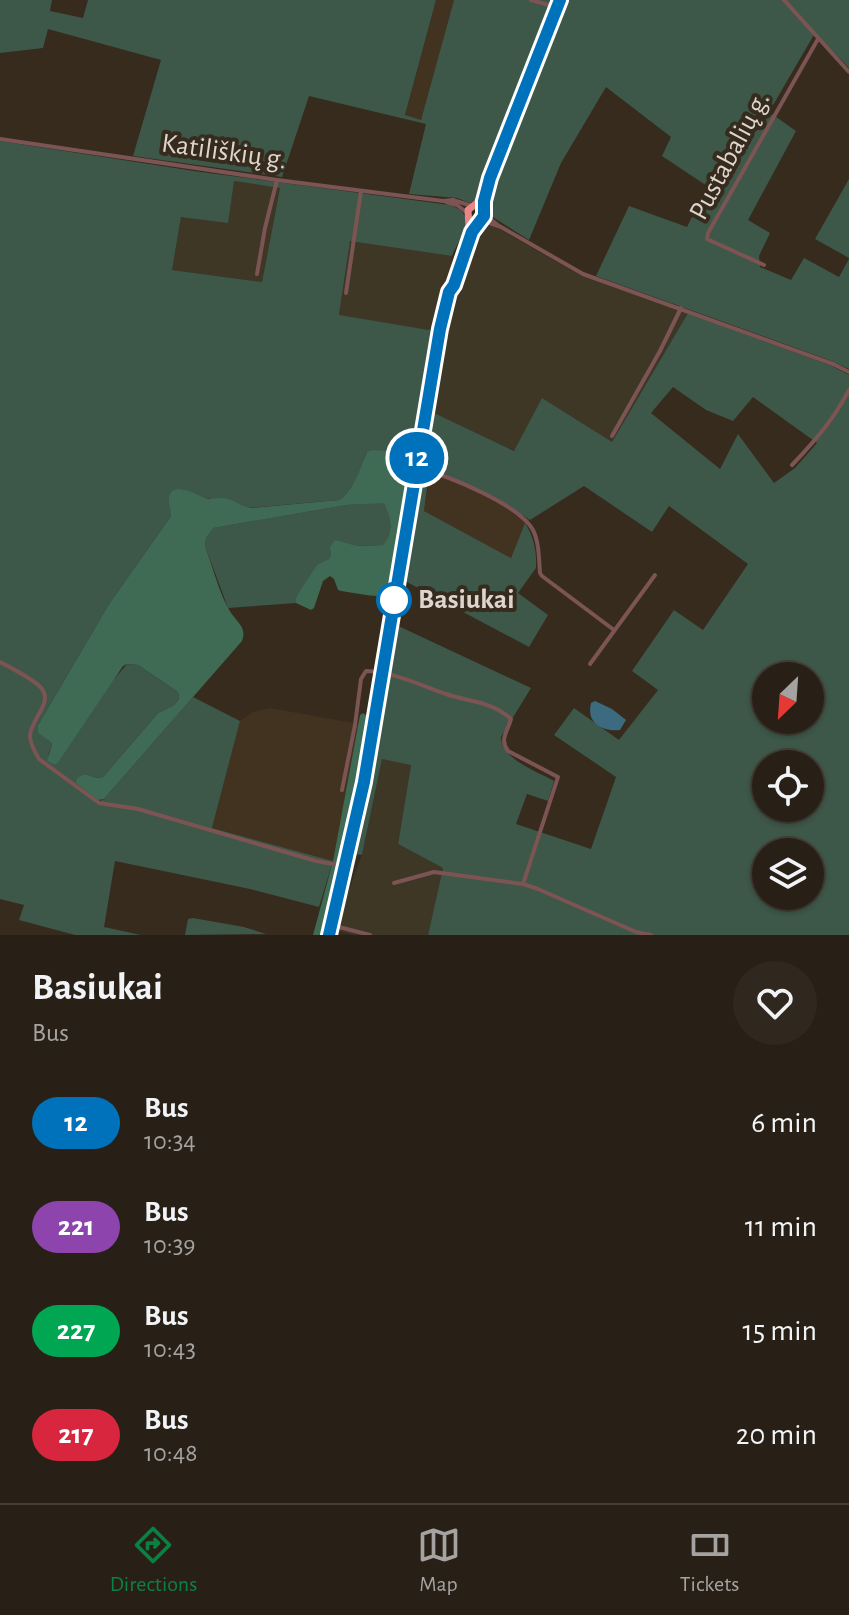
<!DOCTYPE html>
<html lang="en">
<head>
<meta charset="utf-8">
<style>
	:root { --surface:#282016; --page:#30281f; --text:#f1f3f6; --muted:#a5a3a1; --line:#443e35; --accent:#0b8043 }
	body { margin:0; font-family:"Alegreya Sans",sans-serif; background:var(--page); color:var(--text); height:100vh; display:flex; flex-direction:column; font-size:30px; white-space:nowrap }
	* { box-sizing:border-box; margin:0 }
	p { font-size:26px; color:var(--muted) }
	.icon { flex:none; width:44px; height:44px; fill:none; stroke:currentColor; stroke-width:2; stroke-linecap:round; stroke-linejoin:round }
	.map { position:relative; height:935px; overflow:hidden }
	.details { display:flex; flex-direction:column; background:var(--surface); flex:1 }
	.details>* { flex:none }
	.badge { padding:0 16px; border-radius:26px; font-size:28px; line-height:52px }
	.needle { width:52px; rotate:205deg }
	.fabs { position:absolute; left:752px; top:662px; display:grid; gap:16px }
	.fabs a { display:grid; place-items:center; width:72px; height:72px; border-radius:50%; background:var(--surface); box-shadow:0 2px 6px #0004,0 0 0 2px var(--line); font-size:40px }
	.map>.badge { position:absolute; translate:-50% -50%; box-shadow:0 0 0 4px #fff }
	.round { display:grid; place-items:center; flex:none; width:84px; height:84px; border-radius:42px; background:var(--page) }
	.overview { display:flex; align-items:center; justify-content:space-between; height:136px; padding:0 32px }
	h1 { font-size:38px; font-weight:700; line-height:60px }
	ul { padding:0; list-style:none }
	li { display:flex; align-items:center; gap:24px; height:104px; padding:0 32px }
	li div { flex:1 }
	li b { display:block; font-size:30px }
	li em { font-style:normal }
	li .badge { min-width:88px; font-weight:700; text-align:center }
	.dock { display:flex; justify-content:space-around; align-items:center; height:112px; border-top:2px solid var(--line); background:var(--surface); font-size:22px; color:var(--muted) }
	.dock a { display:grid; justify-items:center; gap:4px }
	.dock .selected { color:var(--accent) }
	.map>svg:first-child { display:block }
	.commercial { fill:#3e3726 }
	.built { fill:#423220 }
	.green { fill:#3d5749; fill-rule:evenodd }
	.forest { fill:#3f6a54 }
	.water { fill:#3c6a7e }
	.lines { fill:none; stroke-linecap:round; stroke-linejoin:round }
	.minor { stroke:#7c5454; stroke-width:4 }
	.highway { stroke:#e78687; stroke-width:7 }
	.line-casing { stroke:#fff; stroke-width:18 }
	.line { stroke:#0072bc; stroke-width:12 }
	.stop-dot { fill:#fff; stroke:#0072bc; stroke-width:4 }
	.labels { text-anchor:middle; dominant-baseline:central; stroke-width:8; stroke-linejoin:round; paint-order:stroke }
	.street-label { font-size:28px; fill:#ded6ce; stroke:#362b1d }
	.stop-label { font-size:28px; font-weight:bold; fill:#ded6ce; stroke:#362b1d; text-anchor:start }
</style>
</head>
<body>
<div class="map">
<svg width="849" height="935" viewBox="0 0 849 935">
	<rect width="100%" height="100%" fill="#362b1d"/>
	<g class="commercial">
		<path d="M234,181L280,187L262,282L172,270L181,217Z"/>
		<path d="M482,222L499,229L580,275L688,313L612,443L543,399L515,451L430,411L441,349L458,281L476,230Z"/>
		<path d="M350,240L452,256L450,276L435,331L339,316Z"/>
		<path d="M382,759L411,764L398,844L443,868L428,935H354L334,930L362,855Z"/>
	</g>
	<g class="built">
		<path d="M436,0H454L421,120L405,116Z"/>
		<path d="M431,469L453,477L495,497L530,520L525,523L511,558L424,511Z"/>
		<path d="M270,708L359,724L333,861L212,828L240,721L253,712Z"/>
	</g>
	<g class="green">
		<path d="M0,0H52L50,11L83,18L88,0H436L405,115L421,120L454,0H555L481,189L477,199L470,203L457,198L409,194L426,124L309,96L282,177L133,156L161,60L48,29L43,48L0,53Z"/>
		<path d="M565,0H849V68L815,33L769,112L796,131L748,220L770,233L759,256L760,267L791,280L804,258L839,277L849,259V369L829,360L596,276L629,206L687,227L707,186L662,156L671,137L606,87L561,163L529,240L488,214L486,203L516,136L520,116Z"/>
		<path d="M0,141L194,171L450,205C481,216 459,237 452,256L350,241L339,315L435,331L408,482L401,469L367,452C360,468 354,491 339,500L247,508C234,502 220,502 207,498C197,496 191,491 181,489L171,516L109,604L38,725V733L51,741L52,745L48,756L127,664L138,665L178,692L179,699L174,705L158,713L103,777L97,778L85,774L100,801L104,799L193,697L240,721L212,828L333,861L319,907L250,889L115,861L104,927L141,935H75L19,920L24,905L0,899ZM234,181L280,188L262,282L172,270L181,217L228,223Z"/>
		<path d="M849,179V258L815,239Z"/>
		<path d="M688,313L832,366L849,375V935H428L443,868L398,844L411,765L382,759L362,855L354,854L371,770L394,624L531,688L501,737C502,760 537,771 554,781L548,801L527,794L516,824L591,849L616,777L554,735L574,708L619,740L658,690L632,671L674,610L703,630L748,564L669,506L652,532L584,486L530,520L495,497L423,465L421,459L430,411L514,451L542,398L612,442ZM673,387L706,410L733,421L753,397L817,443L795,468L774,483L738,434L720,469L651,413ZM766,676H810V720H766ZM766,764H810V808H766ZM766,852H810V896H766Z"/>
		<path d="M425,473H429L424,511L511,558L525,523C534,537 537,552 536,568L518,593L548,615L529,647L403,580L418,480L422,474Z"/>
		<path d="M384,502C390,518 395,531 383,545L357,546L331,553L329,559L296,597V603L228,608L205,546L206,538L212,528L347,505Z"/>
		<path d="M193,918L244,927L266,934L185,935L188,919Z"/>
	</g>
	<g class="forest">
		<path d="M372,450L386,451L401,469L408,482L389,595C374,598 357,593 341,591L338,590L334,579L330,576L323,581L314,608L311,610L296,603V597L317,565L329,559L331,553L330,547L335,540L357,546L383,545C395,530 390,518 384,503L347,505L213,528L206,538L205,546C213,567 219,594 231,613C238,623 247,628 242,641L104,799L98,800L76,783L77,778L85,774L97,778L103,777L158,713L174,705L179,699L178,692L138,665L127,664L123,666L57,764H53L47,761L52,745L51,742L38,733V725L109,604L171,516C171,510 168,502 169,497C174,479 199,497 209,499C215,499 221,497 228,499C236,501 242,507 251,508L339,500C354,491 360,467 367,452Z"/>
		<path d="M363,713L367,716V737L356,796L325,935H313L333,861L360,715Z"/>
	</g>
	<path class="water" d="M595,701L612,709L626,720L620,730C602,732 586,723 591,703Z"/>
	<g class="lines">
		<g class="minor">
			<path d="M531,0L556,7"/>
			<path d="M784,0L849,72"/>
			<path d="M0,139L277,180L443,201L453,200L472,206"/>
			<path d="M446,202L457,205L466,212"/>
			<path d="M484,214L499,226"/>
			<path d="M481,220L501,227L583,274L833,364L849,372"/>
			<path d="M764,265L707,239L708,233L818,39"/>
			<path d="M257,274L265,228L277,180"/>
			<path d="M346,293L361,191"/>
			<path d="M612,436L660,351L681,308"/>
			<path d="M792,465C814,442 834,419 849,390"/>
			<path d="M418,468C446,475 519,504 533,530C539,542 539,558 540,573L542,576L614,630"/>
			<path d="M0,662C11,668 36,680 42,689C53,704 30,720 30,736C30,744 35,752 39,759L99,803L138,809L316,861L344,866"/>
			<path d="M590,664L655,575"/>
			<path d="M342,790L355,725L361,679L366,671C395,672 419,685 446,694C469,702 492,701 511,719C508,731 499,739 508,751L558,777L523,884"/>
			<path d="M394,883L434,872L523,884L538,889L636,932L651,935"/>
			<path d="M331,925L370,935"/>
		</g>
		<g class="highway">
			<path d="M471,234L476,224L484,216V201L489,181L560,0"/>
			<path d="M329,935L361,795L440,329L452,278L469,227L468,210L477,203L489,181"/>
		</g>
	</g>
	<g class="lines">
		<defs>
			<path id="line" d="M329,935L364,782L440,329L449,292L454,285L472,232L484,216V201L490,178L560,0"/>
		</defs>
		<use href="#line" class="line-casing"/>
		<use href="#line" class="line"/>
	</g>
	<circle class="stop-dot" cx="394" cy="600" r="16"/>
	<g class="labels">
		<g class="street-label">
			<text transform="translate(224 152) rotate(8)">Katiliškių g.</text>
			<text transform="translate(730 156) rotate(-62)">Pustabalių g.</text>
		</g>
		<g class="stop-label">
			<text x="418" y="600">Basiukai</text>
		</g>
	</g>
</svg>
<div class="fabs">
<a><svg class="needle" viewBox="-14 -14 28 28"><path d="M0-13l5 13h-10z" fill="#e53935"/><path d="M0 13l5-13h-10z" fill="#a5a3a1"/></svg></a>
<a><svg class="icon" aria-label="locate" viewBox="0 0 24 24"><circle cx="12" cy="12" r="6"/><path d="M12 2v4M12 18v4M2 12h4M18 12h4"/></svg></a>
<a><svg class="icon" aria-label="layers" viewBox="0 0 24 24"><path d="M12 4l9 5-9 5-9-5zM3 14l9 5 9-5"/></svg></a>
</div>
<b class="badge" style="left:417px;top:458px;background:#0072bc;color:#fff">12</b>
</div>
<section class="details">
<div class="overview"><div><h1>Basiukai</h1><p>Bus</p></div><a class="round"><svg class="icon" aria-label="heart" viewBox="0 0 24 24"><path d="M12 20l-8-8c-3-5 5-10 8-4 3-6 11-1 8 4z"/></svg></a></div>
<ul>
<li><span class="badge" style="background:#0072bc;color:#fff">12</span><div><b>Bus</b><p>10:34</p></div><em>6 min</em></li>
<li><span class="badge" style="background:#8e44ad;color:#fff">221</span><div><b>Bus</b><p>10:39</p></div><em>11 min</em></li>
<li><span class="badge" style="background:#00a651;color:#fff">227</span><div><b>Bus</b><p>10:43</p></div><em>15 min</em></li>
<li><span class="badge" style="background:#d7263d;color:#fff">217</span><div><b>Bus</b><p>10:48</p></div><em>20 min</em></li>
</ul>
</section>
<nav class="dock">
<a class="selected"><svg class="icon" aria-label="directions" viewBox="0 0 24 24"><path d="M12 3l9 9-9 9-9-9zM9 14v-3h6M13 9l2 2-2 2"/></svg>Directions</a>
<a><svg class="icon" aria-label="map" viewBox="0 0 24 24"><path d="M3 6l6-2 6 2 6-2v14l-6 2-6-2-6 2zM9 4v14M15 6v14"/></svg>Map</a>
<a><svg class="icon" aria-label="tickets" viewBox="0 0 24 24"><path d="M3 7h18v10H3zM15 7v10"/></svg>Tickets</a>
</nav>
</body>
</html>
